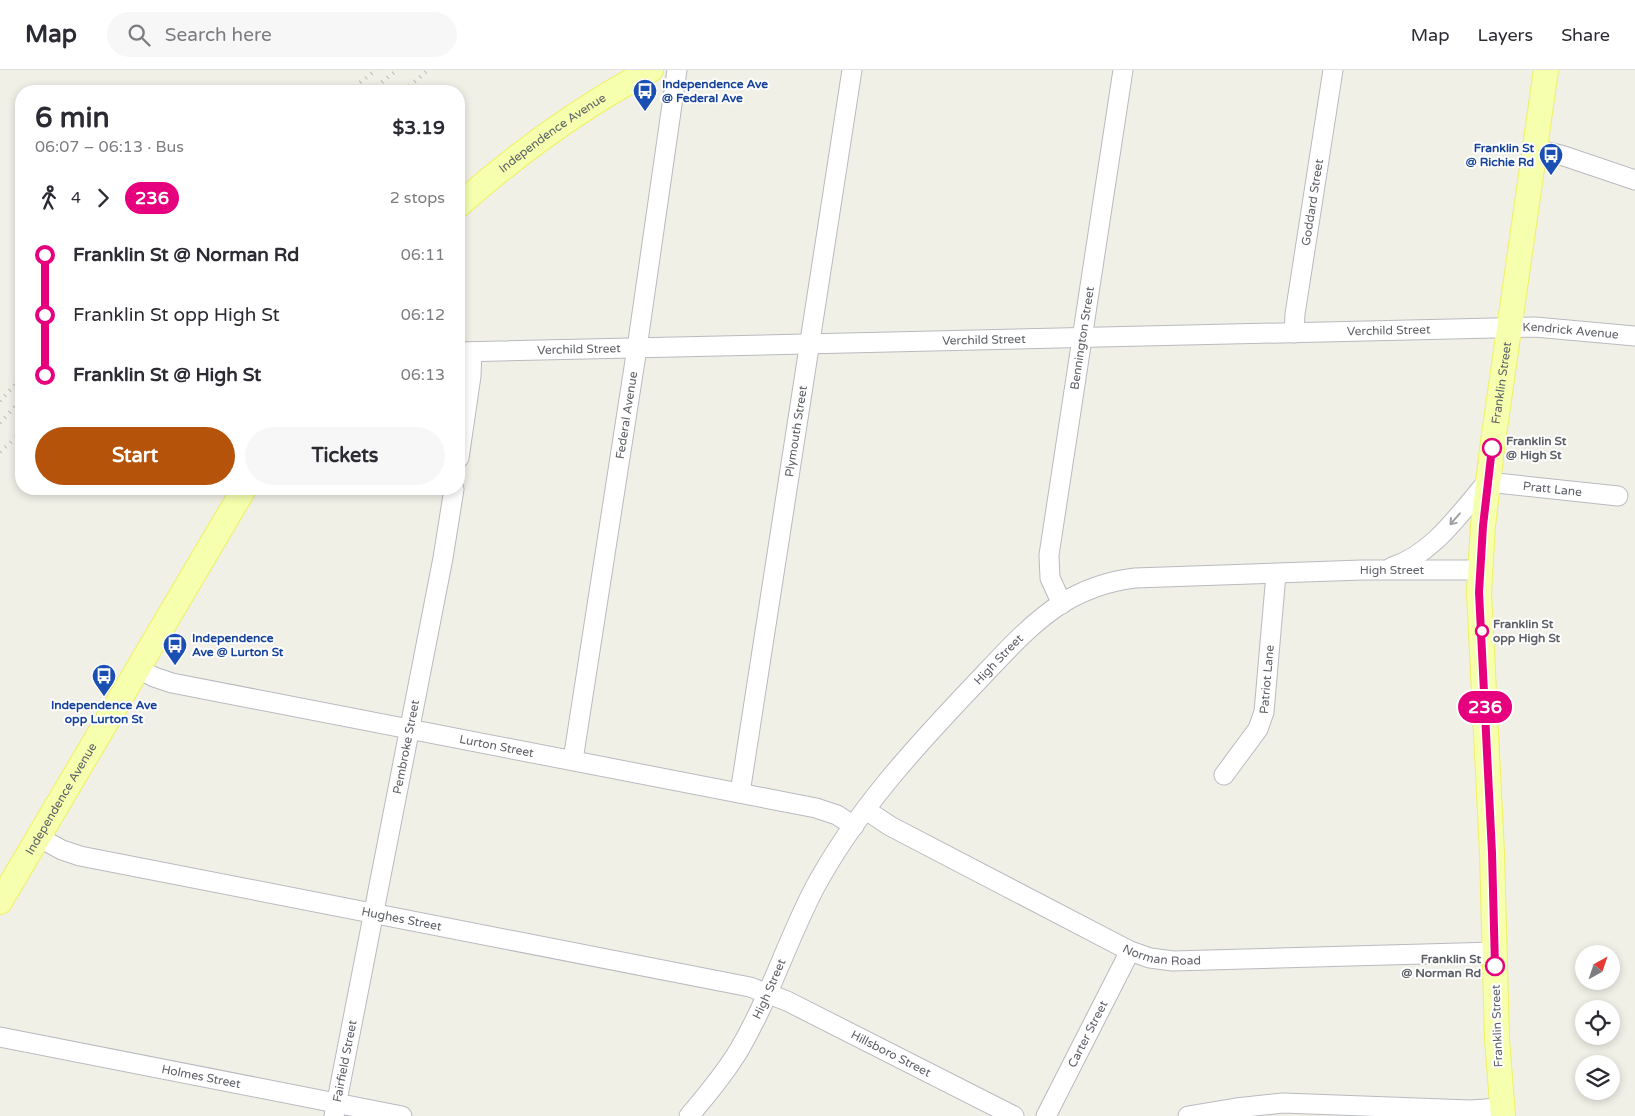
<!DOCTYPE html>
<html lang="en">
<head>
<meta charset="utf-8">
<style>
	:root { --surface:#fff; --page:#f7f7f7; --text:#2b2b33; --muted:#7c7c81; --line:#e1e1e2; --accent:#b45309 }
	body { margin:0; font-family:"Varela Round",sans-serif; background:var(--page); color:var(--text); height:100vh; display:flex; flex-direction:column; font-size:19px; white-space:nowrap }
	* { box-sizing:border-box; margin:0 }
	p { font-size:16px; color:var(--muted) }
	.icon { flex:none; width:28px; height:28px; fill:none; stroke:currentColor; stroke-width:2; stroke-linecap:round; stroke-linejoin:round }
	.map { position:relative; flex:1; overflow:hidden }
	.side { position:absolute; left:15px; top:15px; width:450px; height:410px; display:flex; flex-direction:column; background:var(--surface); border-radius:20px; box-shadow:0 2px 8px #0003 }
	.side>* { flex:none }
	.badge { padding:0 10px; border-radius:16px; font-size:18px; line-height:32px }
	.needle { width:32px; rotate:40deg }
	.tools { position:absolute; left:1575px; top:875px; display:grid; gap:10px }
	.tools a { display:grid; place-items:center; width:45px; height:45px; border-radius:50%; background:var(--surface); box-shadow:0 2px 8px #0003; font-size:25px }
	.map>.badge { position:absolute; translate:-50% -50%; box-shadow:0 0 0 2px #fff }
	.legs { display:flex; align-items:center; gap:8px; height:55px; padding:0 20px; font-size:16px }
	.legs p { margin-inline-start:auto }
	.overview { display:flex; align-items:center; justify-content:space-between; height:85px; padding:0 20px }
	h1 { font-size:28px; font-weight:800; line-height:38px }
	.button { display:flex; gap:10px; margin-top:auto; padding:10px 20px }
	.button a { flex:1; height:58px; border-radius:30px; background:var(--accent); color:#fff; font-size:20px; font-weight:800; line-height:58px; text-align:center }
	.button a+a { background:var(--page); color:var(--text) }
	ul { padding:0 20px; list-style:none }
	li { display:flex; align-items:center; gap:18px; height:60px; font-size:19px }
	li i { display:grid; place-items:center; width:8px; height:100%; margin:0 6px; background:currentColor }
	li i::after { content:''; width:12px; height:12px; margin:-6px; border:4px solid; border-radius:50%; background:var(--surface) }
	li p { margin-inline-start:auto }
	li:first-child i { background:linear-gradient(#0000 50%,currentColor 0) }
	li:last-child i { background:linear-gradient(currentColor 50%,#0000 0) }
	header { display:flex; align-items:center; gap:30px; box-sizing:border-box; height:70px; padding:0 25px; background:var(--surface); border-bottom:1px solid var(--line) }
	header strong { font-size:24px }
	nav { display:flex; gap:28px; margin-inline-start:auto; font-size:18px }
	.search { width:350px; height:45px; background:var(--page); display:flex; align-items:center; gap:12px; box-sizing:border-box; padding:0 18px; border-radius:28px; color:var(--muted); font-size:19px }
	.map>svg:first-child { display:block }
	.lines { fill:none; stroke-linecap:round; stroke-linejoin:round }
	.minor-casing { stroke:#b9bac0; stroke-width:21 }
	.major-casing { stroke:#f0f15f; stroke-width:26 }
	.minor { stroke:#fff; stroke-width:19 }
	.major { stroke:#f5ffae; stroke-width:24 }
	.rail { stroke:#b9b9ba; stroke-width:4; stroke-dasharray:1 6; stroke-linecap:butt }
	.oneway { stroke:#9ea0a4 }
	.line-1-casing { stroke:#fff; stroke-width:11 }
	.line-1 { stroke:#e6007e; stroke-width:8 }
	.stop-1-dot { fill:#fff; stroke:#e6007e; stroke-width:2.5 }
	.labels { text-anchor:middle; dominant-baseline:central; stroke-width:4; stroke-linejoin:round; paint-order:stroke }
	.transit-label { font-size:12px; font-weight:bold; fill:#164399; stroke:#fff; text-anchor:start }
	.street-label { font-size:12px; fill:#5e6067; stroke:#fff }
	.stop-label { font-size:12px; font-weight:bold; fill:#5e6067; stroke:#fff; text-anchor:start }
</style>
</head>
<body>
<header>
<strong>Map</strong>
<div class="search"><svg class="icon" aria-label="search" viewBox="0 0 24 24"><circle cx="10" cy="10" r="6"/><path d="M15 15l6 6"/></svg>Search here</div>
<nav><a>Map</a><a>Layers</a><a>Share</a></nav>
</header>
<div class="map">
<svg width="1635" height="1046" viewBox="0 0 1635 1046">
	<rect width="100%" height="100%" fill="#f0f0e7"/>
	<g class="lines">
		<defs>
			<g id="minor">
				<path d="M1534,79L1561,85L1635,110"/>
				<path id="s1" d="M1294,263L1295,244L1333,0"/>
				<path id="s2" d="M459,282L1535,257L1635,266"/>
				<path d="M459,388L471,306L472,282"/>
				<path id="s3" d="M1392,497C1433,484 1460,443 1487,412L1618,426"/>
				<path id="s4" d="M1062,534L1050,508L1049,485L1123,0"/>
				<path id="s5" d="M138,598L154,607L172,613L816,738L837,745L854,756"/>
				<path id="s6" d="M573,690L637,278L677,0"/>
				<path id="s7" d="M1224,705L1258,659L1264,642L1276,504"/>
				<path id="s8" d="M740,723L852,0"/>
				<path id="s9" d="M866,740L890,756L1130,881L1150,888L1173,891L1495,882"/>
				<path id="s10" d="M38,767L62,780L80,786L750,917L787,931L1014,1046"/>
				<path id="s11" d="M0,967L402,1046"/>
				<path id="s12" d="M334,1046L443,488L454,419"/>
				<path id="s13" d="M689,1046C707,1025 725,1003 739,980C769,929 787,871 814,819C855,742 916,676 975,614C1002,586 1030,553 1064,532C1086,519 1109,511 1135,508L1362,500H1480"/>
				<path id="s14" d="M1046,1046L1130,881"/>
				<path d="M1188,1046L1236,1038L1283,1033L1470,1040L1502,1038"/>
			</g>
			<g id="major">
				<path id="s15" d="M459,135C518,83 581,37 651,0"/>
				<path id="s16" d="M0,832L244,419"/>
				<path id="s17" d="M1503,1046L1497,969L1492,783L1479,522L1483,456L1492,379L1546,0"/>
			</g>
		</defs>
		<use href="#minor" class="minor-casing"/>
		<use href="#major" class="major-casing"/>
		<use href="#minor" class="minor"/>
		<use href="#major" class="major"/>
		<g class="rail">
			<path d="M349,21L376,0"/>
			<path d="M371,21L397,0"/>
			<path d="M404,21L428,0"/>
			<path d="M0,331L21,308"/>
			<path d="M0,353L21,330"/>
			<path d="M0,382L21,363"/>
		</g>
	</g>
	<defs><path id="oneway-shaft" d="M-6 0H5M1.5-3L5.5 0L1.5 3" fill="none" stroke-width="1.6" stroke-linecap="round" stroke-linejoin="round" transform="scale(1.25)"/></defs>
	<use class="oneway" href="#oneway-shaft" transform="translate(1455 449) rotate(131)"/>
	<g class="lines">
		<defs>
			<path id="line-1" d="M1492,378L1483,456L1479,522L1492,783L1495,896"/>
		</defs>
		<use href="#line-1" class="line-1-casing"/>
		<use href="#line-1" class="line-1"/>
	</g>
	<defs>
		<symbol id="bus-pin" viewBox="-11 -11 22 30"><path d="M0 17L-7.5 6A9.5 9.5 0 1 1 7.5 6Z" fill="#1a4fb4" stroke="#fff"/><path d="M-5-6H5V4H4V6H2V4H-2V6H-4V4H-5ZM-3.5-4V0h7V-4ZM-3.5 1.2v1.5H-2V1.2ZM2 1.2v1.5H3.5V1.2Z" fill="#fff"/></symbol>
	</defs>
	<g fill-rule="evenodd">
		<use href="#bus-pin" x="631" y="7" width="28" height="38"/>
		<use href="#bus-pin" x="1537" y="71" width="28" height="38"/>
		<use href="#bus-pin" x="161" y="561" width="28" height="38"/>
		<use href="#bus-pin" x="90" y="592" width="28" height="38"/>
	</g>
	<g class="stop-1-dot">
		<circle cx="1492" cy="378" r="9"/>
		<circle cx="1482" cy="561" r="6"/>
		<circle cx="1495" cy="896" r="9"/>
	</g>
	<g class="labels">
		<g class="transit-label">
			<text x="662" y="14">Independence Ave<tspan x="662" dy="14">@ Federal Ave</tspan></text>
			<text x="1534" y="78" text-anchor="end">Franklin St<tspan x="1534" dy="14">@ Richie Rd</tspan></text>
			<text x="192" y="568">Independence<tspan x="192" dy="14">Ave @ Lurton St</tspan></text>
			<text x="104" y="635" text-anchor="middle">Independence Ave<tspan x="104" dy="14">opp Lurton St</tspan></text>
		</g>
		<g class="street-label">
			<text stroke="none"><textPath href="#s15" startOffset="118">Independence Avenue</textPath></text>
			<text stroke="none"><textPath href="#s1" startOffset="132">Goddard Street</textPath></text>
			<text stroke="none"><textPath href="#s2" startOffset="930">Verchild Street</textPath></text>
			<text stroke="none"><textPath href="#s2" startOffset="1112">Kendrick Avenue</textPath></text>
			<text stroke="none"><textPath href="#s4" startOffset="271">Bennington Street</textPath></text>
			<text stroke="none"><textPath href="#s2" startOffset="525">Verchild Street</textPath></text>
			<text stroke="none"><textPath href="#s2" startOffset="120">Verchild Street</textPath></text>
			<text stroke="none"><textPath href="#s17" startOffset="735">Franklin Street</textPath></text>
			<text stroke="none"><textPath href="#s6" startOffset="349">Federal Avenue</textPath></text>
			<text stroke="none"><textPath href="#s8" startOffset="366">Plymouth Street</textPath></text>
			<text stroke="none"><textPath href="#s3" startOffset="195">Pratt Lane</textPath></text>
			<text stroke="none"><textPath href="#s13" startOffset="976">High Street</textPath></text>
			<text stroke="none"><textPath href="#s13" startOffset="556">High Street</textPath></text>
			<text stroke="none"><textPath href="#s7" startOffset="108">Patriot Lane</textPath></text>
			<text stroke="none"><textPath href="#s5" startOffset="368">Lurton Street</textPath></text>
			<text stroke="none"><textPath href="#s12" startOffset="376">Pembroke Street</textPath></text>
			<text stroke="none"><textPath href="#s16" startOffset="120">Independence Avenue</textPath></text>
			<text stroke="none"><textPath href="#s10" startOffset="374">Hughes Street</textPath></text>
			<text stroke="none"><textPath href="#s9" startOffset="332">Norman Road</textPath></text>
			<text stroke="none"><textPath href="#s13" startOffset="151">High Street</textPath></text>
			<text transform="translate(1497 956) rotate(-92)">Franklin Street</text>
			<text stroke="none"><textPath href="#s14" startOffset="92">Carter Street</textPath></text>
			<text stroke="none"><textPath href="#s10" startOffset="885">Hillsboro Street</textPath></text>
			<text stroke="none"><textPath href="#s12" startOffset="56">Fairfield Street</textPath></text>
			<text stroke="none"><textPath href="#s11" startOffset="205">Holmes Street</textPath></text>
		</g>
		<g class="stop-label">
			<text x="1506" y="371">Franklin St<tspan x="1506" dy="14">@ High St</tspan></text>
			<text x="1493" y="554">Franklin St<tspan x="1493" dy="14">opp High St</tspan></text>
			<text x="1481" y="889" text-anchor="end">Franklin St<tspan x="1481" dy="14">@ Norman Rd</tspan></text>
		</g>
	</g>
</svg>
<div class="tools">
<a><svg class="needle" viewBox="-14 -14 28 28"><path d="M0-13l5 13h-10z" fill="#e53935"/><path d="M0 13l5-13h-10z" fill="#7c7c81"/></svg></a>
<a><svg class="icon" aria-label="locate" viewBox="0 0 24 24"><circle cx="12" cy="12" r="6"/><path d="M12 2v4M12 18v4M2 12h4M18 12h4"/></svg></a>
<a><svg class="icon" aria-label="layers" viewBox="0 0 24 24"><path d="M12 4l9 5-9 5-9-5zM3 14l9 5 9-5"/></svg></a>
</div>
<b class="badge" style="left:1485px;top:637px;background:#e6007e;color:#fff">236</b>
<section class="side">
<div class="overview"><div><h1>6 min</h1><p>06:07 – 06:13 · Bus</p></div><b>$3.19</b></div>
<div class="legs"><svg class="icon" aria-label="walk" viewBox="0 0 24 24"><circle cx="13" cy="4" r="2"/><path d="M13 8l-2 6 4 7M11 14l-3 7M7 12l3-4h3l4 4"/></svg>4<svg class="icon" aria-label="forward" viewBox="0 0 24 24"><path d="M9 5l7 7-7 7"/></svg><b class="badge" style="background:#e6007e;color:#fff">236</b><p>2 stops</p></div>
<ul>
<li><i style="color:#e6007e"></i><b>Franklin St @ Norman Rd</b><p>06:11</p></li>
<li><i style="color:#e6007e"></i><span>Franklin St opp High St</span><p>06:12</p></li>
<li><i style="color:#e6007e"></i><b>Franklin St @ High St</b><p>06:13</p></li>
</ul>
<div class="button"><a>Start</a><a>Tickets</a></div>
</section>
</div>
</body>
</html>
